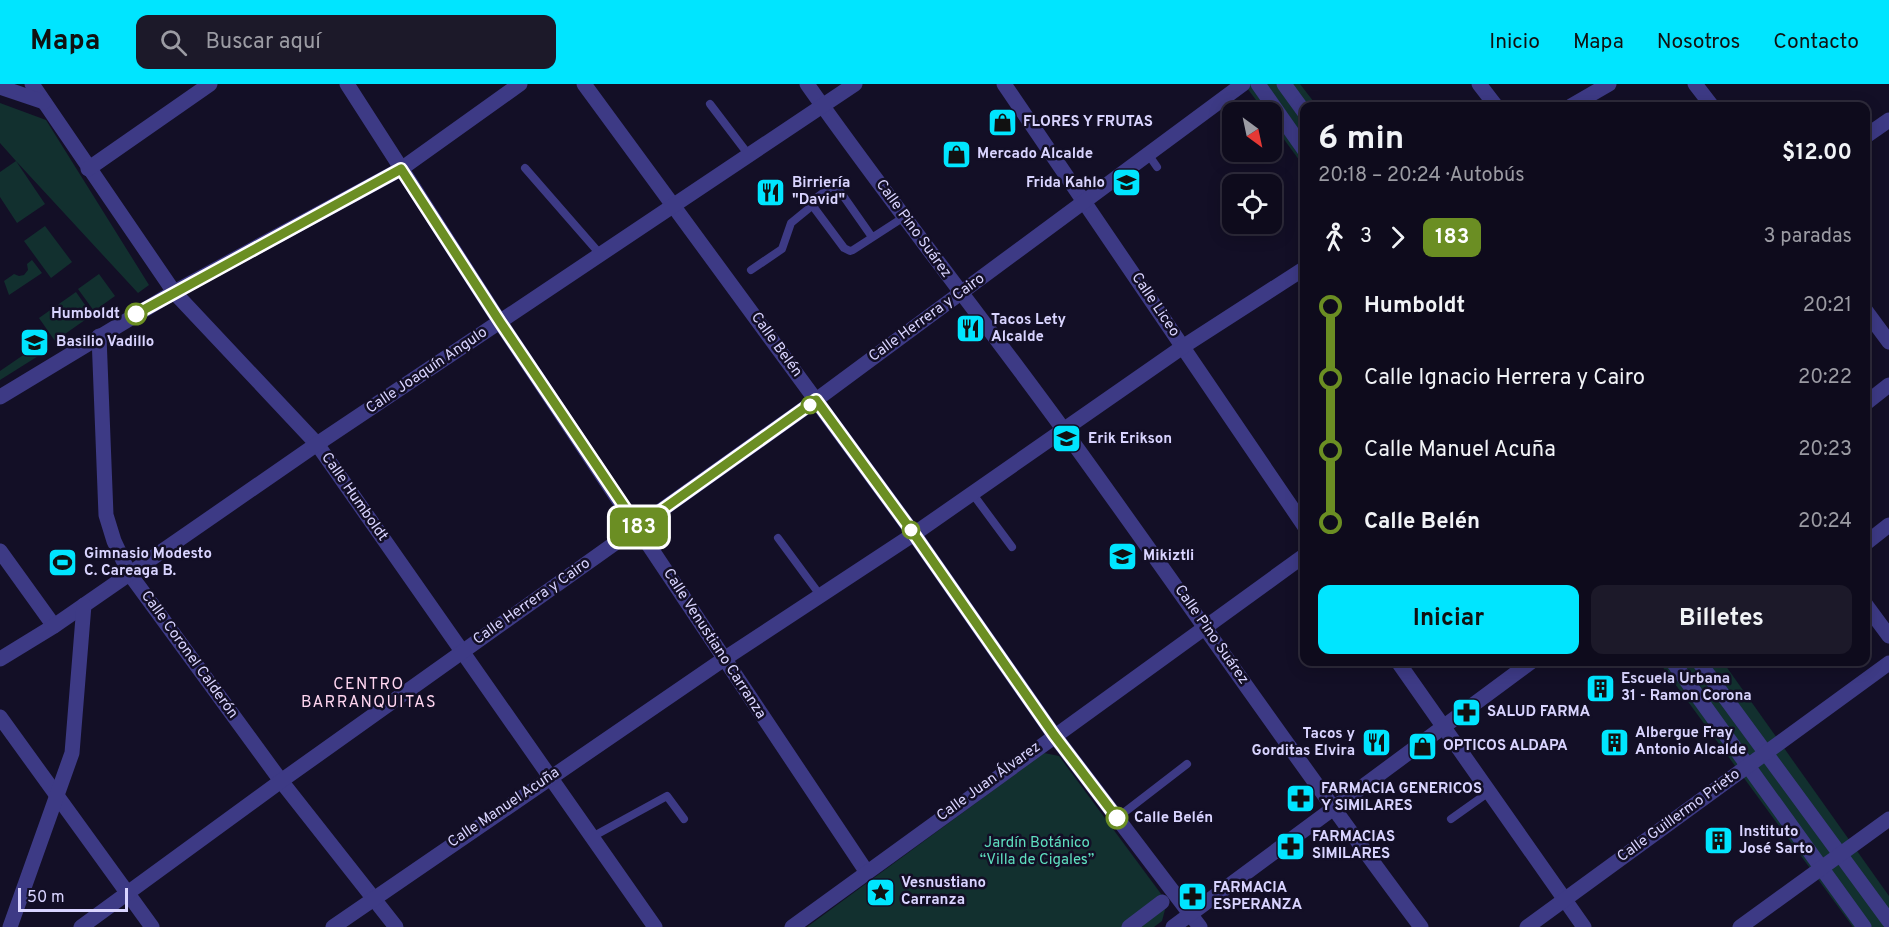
<!DOCTYPE html>
<html lang="es">
<head>
<meta charset="utf-8">
<style>
	:root { --surface:#0e0b1c; --page:#1c1929; --text:#f1f3f6; --muted:#9b9ba3; --line:#2e2b3b; --accent:#00e5ff }
	body { margin:0; font-family:Overpass,sans-serif; background:var(--page); color:var(--text); height:100vh; display:flex; flex-direction:column; font-size:22px; white-space:nowrap }
	* { box-sizing:border-box; margin:0 }
	p { font-size:20px; color:var(--muted) }
	.icon { flex:none; width:33px; height:33px; fill:none; stroke:currentColor; stroke-width:2; stroke-linecap:round; stroke-linejoin:round }
	.map { position:relative; flex:1; overflow:hidden }
	.drawer { position:absolute; left:1300px; top:18px; width:570px; height:564px; display:flex; flex-direction:column; background:var(--surface); border-radius:12px; box-shadow:0 3px 15px #0003,0 0 0 2px var(--line) }
	.drawer>* { flex:none }
	.badge { padding:0 12px; border-radius:9px; font-size:21px; line-height:39px }
	.needle { width:39px; rotate:147deg }
	.tools { position:absolute; left:1222px; top:18px; display:grid; gap:12px }
	.tools a { display:grid; place-items:center; width:60px; height:60px; border-radius:12px; background:var(--surface); box-shadow:0 3px 15px #0003,0 0 0 2px var(--line); font-size:30px }
	.scale { position:absolute; left:18px; bottom:15px; width:110px; box-sizing:border-box; padding-left:6px; border:3px solid #d9d4ff; border-top:0; font-size:16px; line-height:21px; white-space:nowrap; color:#d9d4ff; -webkit-text-stroke:4px #130f26; paint-order:stroke }
	.map>.badge { position:absolute; translate:-50% -50%; box-shadow:0 0 0 3px #fff }
	.legs { display:flex; align-items:center; gap:9px; height:66px; padding:0 18px; font-size:20px }
	.legs p { margin-inline-start:auto }
	.head { display:flex; align-items:center; justify-content:space-between; height:102px; padding:0 18px }
	h1 { font-size:33px; font-weight:700; line-height:45px }
	.action { display:flex; gap:12px; margin-top:auto; padding:12px 18px }
	.action a { flex:1; height:69px; border-radius:12px; background:var(--accent); color:#111; font-size:24px; font-weight:700; line-height:69px; text-align:center }
	.action a+a { background:var(--page); color:var(--text) }
	ul { padding:0 18px; list-style:none }
	li { display:flex; align-items:center; gap:21px; height:72px; font-size:22px }
	li i { display:grid; place-items:center; width:9px; height:100%; margin:0 8px; background:currentColor }
	li i::after { content:''; width:15px; height:15px; margin:-8px; border:4px solid; border-radius:50%; background:var(--surface) }
	li p { margin-inline-start:auto }
	li:first-child i { background:linear-gradient(#0000 50%,currentColor 0) }
	li:last-child i { background:linear-gradient(currentColor 50%,#0000 0) }
	header { display:flex; align-items:center; gap:36px; box-sizing:border-box; height:84px; padding:0 30px; background:var(--accent); color:#111 }
	header strong { font-size:28px }
	nav { display:flex; gap:33px; margin-inline-start:auto; font-size:21px }
	.search { width:420px; height:54px; background:var(--page); display:flex; align-items:center; gap:15px; box-sizing:border-box; padding:0 21px; border-radius:12px; color:var(--muted); font-size:22px }
	.map>svg:first-child { display:block }
	.green { fill:#12302f }
	.lines { fill:none; stroke-linecap:round; stroke-linejoin:round }
	.lane { stroke:#3d3a85; stroke-width:8 }
	.street { stroke:#3d3a85; stroke-width:15 }
	.line-1-casing { stroke:#fff; stroke-width:14 }
	.line-1 { stroke:#6b8e23; stroke-width:9 }
	.stop-1-dot { fill:#fff; stroke:#6b8e23; stroke-width:3 }
	.labels { text-anchor:middle; dominant-baseline:central; stroke-width:5; stroke-linejoin:round; paint-order:stroke }
	.poi-label { font-size:15px; font-weight:bold; fill:#d9d4ff; stroke:#130f26; text-anchor:start }
	.street-label { font-size:15px; fill:#d9d4ff; stroke:#130f26 }
	.stop-label { font-size:15px; font-weight:bold; fill:#d9d4ff; stroke:#130f26; text-anchor:end }
	.park-label { font-size:15px; fill:#5fe0c0; stroke:#130f26 }
	.neighbourhood-label { font-size:16px; letter-spacing:1.5px; fill:#ffd6f0; stroke:#130f26 }
</style>
</head>
<body>
<header>
<strong>Mapa</strong>
<div class="search"><svg class="icon" aria-label="search" viewBox="0 0 24 24"><circle cx="10" cy="10" r="6"/><path d="M15 15l6 6"/></svg>Buscar aquí</div>
<nav><a>Inicio</a><a>Mapa</a><a>Nosotros</a><a>Contacto</a></nav>
</header>
<div class="map">
<svg width="1889" height="843" viewBox="0 0 1889 843">
	<rect width="100%" height="100%" fill="#130f26"/>
	<g class="green">
		<path d="M1244,0H1300L1317,22H1305V84L1272,39V28H1265Z"/>
		<path d="M0,19L46,36L149,201L138,209L16,77L45,120L17,139L0,113V88L16,77L0,59Z"/>
		<path d="M45,142L72,178L51,194L24,157Z"/>
		<path d="M32,176L42,189L9,211L4,197L14,190L19,192L24,191L28,186L27,180Z"/>
		<path d="M99,190L115,212L94,227L78,205Z"/>
		<path d="M76,208L92,231L55,257L39,234Z"/>
		<path d="M38,261L43,269L0,296V287Z"/>
		<path d="M1659,578H1723L1889,812V843H1853Z"/>
		<path d="M1044,669L1059,672L1167,818L1162,837L1154,843H807Z"/>
	</g>
	<g class="lines">
		<g class="lane">
			<path d="M710,20L748,70"/>
			<path d="M1148,70L1157,83"/>
			<path d="M525,84L600,170"/>
			<path d="M872,153L837,103H831L812,117L815,125L844,164L850,167L853,166L904,133"/>
			<path d="M751,186L782,165L791,139L813,121"/>
			<path d="M972,409L1012,463"/>
			<path d="M778,454L820,511"/>
			<path d="M1117,734L1187,680"/>
			<path d="M1451,735L1489,708"/>
			<path d="M592,753L667,712L684,735"/>
		</g>
		<g class="street">
			<path d="M32,0L174,208L317,360L655,843"/>
			<path d="M347,0L500,238L866,787"/>
			<path d="M584,0L914,450L1054,651L1200,843"/>
			<path d="M807,0C890,118 981,232 1066,349C1185,513 1299,681 1421,843"/>
			<path d="M1004,0L1305,443"/>
			<path d="M1258,0L1305,67"/>
			<path d="M1284,0L1305,29"/>
			<path d="M1479,0L1496,22"/>
			<path d="M1695,0L1712,22"/>
			<path d="M0,3L44,18"/>
			<path d="M1571,22L1609,0"/>
			<path d="M1866,52L1889,36"/>
			<path d="M88,85L210,0"/>
			<path d="M1866,227L1889,258"/>
			<path d="M99,252L106,431L114,457L129,489L281,697L396,843"/>
			<path d="M0,313L174,208L401,85L520,0"/>
			<path d="M1866,319L1889,301"/>
			<path d="M1866,459L1889,441"/>
			<path d="M0,467L54,542"/>
			<path d="M1866,521L1889,552"/>
			<path d="M0,575L54,542L317,360L855,0"/>
			<path d="M1398,578L1584,843"/>
			<path d="M1673,578L1864,843"/>
			<path d="M1699,578L1889,837"/>
			<path d="M0,633L152,843"/>
			<path d="M10,843L72,669L84,521"/>
			<path d="M81,843L281,697L816,316L1243,0"/>
			<path d="M333,843L724,575L914,450L1184,262L1305,184"/>
			<path d="M792,843L1305,471"/>
			<path d="M1129,843L1162,818"/>
			<path d="M1173,843L1531,578"/>
			<path d="M1527,843L1889,579"/>
			<path d="M1740,843L1889,735"/>
		</g>
	</g>
	<g class="lines">
		<defs>
			<path id="line-1" d="M136,230L401,85L500,238L638,443L816,316L914,450L1054,651L1117,734"/>
		</defs>
		<use href="#line-1" class="line-1-casing"/>
		<use href="#line-1" class="line-1"/>
	</g>
	<defs>
		<symbol id="shop-square" viewBox="-11 -11 22 22"><rect x="-9" y="-9" width="18" height="18" rx="4" fill="#00e5ff" stroke="#130f26"/><path d="M-5-2.5h2.3a2.7 3.5 0 0 1 5.4 0H5L5.5 6h-11ZM-1.5-2.5h3a1.5 2.3 0 0 0-3 0Z" fill="#111"/></symbol>
		<symbol id="school-square" viewBox="-11 -11 22 22"><rect x="-9" y="-9" width="18" height="18" rx="4" fill="#00e5ff" stroke="#130f26"/><path d="M0-5L7-2L0 1L-7-2ZM-4 1L0 2.5L4 1V4Q0 6-4 4Z" fill="#111"/></symbol>
		<symbol id="restaurant-square" viewBox="-11 -11 22 22"><rect x="-9" y="-9" width="18" height="18" rx="4" fill="#00e5ff" stroke="#130f26"/><path d="M-5-6h1v4h1v-4h1v4h1v-4h1v5L-1.5 .5V6h-2V.5L-5-1ZM5-6V6H3V1.5H1.5Q1.5-4 5-6Z" fill="#111"/></symbol>
		<symbol id="stadium-square" viewBox="-11 -11 22 22"><rect x="-9" y="-9" width="18" height="18" rx="4" fill="#00e5ff" stroke="#130f26"/><path d="M0-5a6.5 5 0 1 0 0 10a6.5 5 0 1 0 0-10ZM-3.5-1.8h7v3.6h-7Z" fill="#111"/></symbol>
		<symbol id="building-square" viewBox="-11 -11 22 22"><rect x="-9" y="-9" width="18" height="18" rx="4" fill="#00e5ff" stroke="#130f26"/><path d="M-4-6H4V6H1V3H-1V6H-4ZM-2.5-4.3h1.7v1.8h-1.7ZM.8-4.3h1.7v1.8H.8ZM-2.5-1h1.7V.8h-1.7ZM.8-1h1.7V.8H.8Z" fill="#111"/></symbol>
		<symbol id="pharmacy-square" viewBox="-11 -11 22 22"><rect x="-9" y="-9" width="18" height="18" rx="4" fill="#00e5ff" stroke="#130f26"/><path d="M-2-6h4v4h4v4h-4v4h-4v-4h-4v-4h4Z" fill="#111"/></symbol>
		<symbol id="sight-square" viewBox="-11 -11 22 22"><rect x="-9" y="-9" width="18" height="18" rx="4" fill="#00e5ff" stroke="#130f26"/><path d="M0-6L1.8-2.2L6-1.7L2.9 1.2L3.7 5.4L0 3.3L-3.7 5.4L-2.9 1.2L-6-1.7L-1.8-2.2Z" fill="#111"/></symbol>
	</defs>
	<g fill-rule="evenodd">
		<use href="#shop-square" x="986" y="22" width="33" height="33"/>
		<use href="#shop-square" x="940" y="54" width="33" height="33"/>
		<use href="#school-square" x="1110" y="82" width="33" height="33"/>
		<use href="#restaurant-square" x="754" y="92" width="33" height="33"/>
		<use href="#restaurant-square" x="954" y="228" width="33" height="33"/>
		<use href="#school-square" x="18" y="242" width="33" height="33"/>
		<use href="#school-square" x="1050" y="338" width="33" height="33"/>
		<use href="#school-square" x="1106" y="456" width="33" height="33"/>
		<use href="#stadium-square" x="46" y="462" width="33" height="33"/>
		<use href="#building-square" x="1584" y="588" width="33" height="33"/>
		<use href="#pharmacy-square" x="1450" y="612" width="33" height="33"/>
		<use href="#building-square" x="1598" y="642" width="33" height="33"/>
		<use href="#restaurant-square" x="1360" y="642" width="33" height="33"/>
		<use href="#shop-square" x="1406" y="646" width="33" height="33"/>
		<use href="#pharmacy-square" x="1284" y="698" width="33" height="33"/>
		<use href="#building-square" x="1702" y="740" width="33" height="33"/>
		<use href="#pharmacy-square" x="1274" y="746" width="33" height="33"/>
		<use href="#sight-square" x="864" y="792" width="33" height="33"/>
		<use href="#pharmacy-square" x="1176" y="796" width="33" height="33"/>
	</g>
	<g class="stop-1-dot">
		<circle cx="136" cy="230" r="10"/>
		<circle cx="810" cy="321" r="8"/>
		<circle cx="911" cy="446" r="8"/>
		<circle cx="1117" cy="734" r="10"/>
	</g>
	<g class="labels">
		<g class="poi-label">
			<text x="1023" y="38">FLORES Y FRUTAS</text>
			<text x="977" y="70">Mercado Alcalde</text>
			<text x="792" y="99">Birriería<tspan x="792" dy="17">"David"</tspan></text>
			<text x="1105" y="99" text-anchor="end">Frida Kahlo</text>
			<text x="991" y="236">Tacos Lety<tspan x="991" dy="17">Alcalde</tspan></text>
			<text x="56" y="258">Basilio Vadillo</text>
			<text x="1088" y="355">Erik Erikson</text>
			<text x="84" y="470">Gimnasio Modesto<tspan x="84" dy="17">C. Careaga B.</tspan></text>
			<text x="1143" y="472">Mikiztli</text>
			<text x="1621" y="595">Escuela Urbana<tspan x="1621" dy="17">31 - Ramon Corona</tspan></text>
			<text x="1487" y="628">SALUD FARMA</text>
			<text x="1635" y="649">Albergue Fray<tspan x="1635" dy="17">Antonio Alcalde</tspan></text>
			<text x="1355" y="650" text-anchor="end">Tacos y<tspan x="1355" dy="17">Gorditas Elvira</tspan></text>
			<text x="1443" y="662">OPTICOS ALDAPA</text>
			<text x="1321" y="705">FARMACIA GENERICOS<tspan x="1321" dy="17">Y SIMILARES</tspan></text>
			<text x="1739" y="748">Instituto<tspan x="1739" dy="17">José Sarto</tspan></text>
			<text x="1312" y="753">FARMACIAS<tspan x="1312" dy="17">SIMILARES</tspan></text>
			<text x="901" y="799">Vesnustiano<tspan x="901" dy="17">Carranza</tspan></text>
			<text x="1213" y="804">FARMACIA<tspan x="1213" dy="17">ESPERANZA</tspan></text>
		</g>
		<g class="street-label">
			<text transform="translate(913 145) rotate(54)">Calle Pino Suárez</text>
			<text transform="translate(1155 221) rotate(56)">Calle Liceo</text>
			<text transform="translate(927 234) rotate(-36)">Calle Herrera y Cairo</text>
			<text transform="translate(776 261) rotate(54)">Calle Belén</text>
			<text transform="translate(427 287) rotate(-34)">Calle Joaquín Angulo</text>
			<text transform="translate(354 413) rotate(55)">Calle Humboldt</text>
			<text transform="translate(532 518) rotate(-35)">Calle Herrera y Cairo</text>
			<text transform="translate(1211 551) rotate(55)">Calle Pino Suárez</text>
			<text transform="translate(714 560) rotate(57)">Calle Venustiano Carranza</text>
			<text transform="translate(189 571) rotate(54)">Calle Coronel Calderón</text>
			<text transform="translate(989 698) rotate(-36)">Calle Juan Álvarez</text>
			<text transform="translate(504 724) rotate(-34)">Calle Manuel Acuña</text>
			<text transform="translate(1679 732) rotate(-36)">Calle Guillermo Prieto</text>
		</g>
		<g class="stop-label">
			<text x="120" y="230">Humboldt</text>
			<text x="1134" y="734" text-anchor="start">Calle Belén</text>
		</g>
		<g class="park-label">
			<text x="1037" y="759">Jardín Botánico<tspan x="1037" dy="17">“Villa de Cigales”</tspan></text>
		</g>
		<g class="neighbourhood-label">
			<text x="369" y="601">CENTRO<tspan x="369" dy="18">BARRANQUITAS</tspan></text>
		</g>
	</g>
</svg>
<div class="tools">
<a><svg class="needle" viewBox="-14 -14 28 28"><path d="M0-13l5 13h-10z" fill="#e53935"/><path d="M0 13l5-13h-10z" fill="#9b9ba3"/></svg></a>
<a><svg class="icon" aria-label="locate" viewBox="0 0 24 24"><circle cx="12" cy="12" r="6"/><path d="M12 2v4M12 18v4M2 12h4M18 12h4"/></svg></a>
</div>
<div class="scale">50 m</div>
<b class="badge" style="left:639px;top:443px;background:#6b8e23;color:#fff">183</b>
<section class="drawer">
<div class="head"><div><h1>6 min</h1><p>20:18 – 20:24 · Autobús</p></div><b>$12.00</b></div>
<div class="legs"><svg class="icon" aria-label="walk" viewBox="0 0 24 24"><circle cx="13" cy="4" r="2"/><path d="M13 8l-2 6 4 7M11 14l-3 7M7 12l3-4h3l4 4"/></svg>3<svg class="icon" aria-label="forward" viewBox="0 0 24 24"><path d="M9 5l7 7-7 7"/></svg><b class="badge" style="background:#6b8e23;color:#fff">183</b><p>3 paradas</p></div>
<ul>
<li><i style="color:#6b8e23"></i><b>Humboldt</b><p>20:21</p></li>
<li><i style="color:#6b8e23"></i><span>Calle Ignacio Herrera y Cairo</span><p>20:22</p></li>
<li><i style="color:#6b8e23"></i><span>Calle Manuel Acuña</span><p>20:23</p></li>
<li><i style="color:#6b8e23"></i><b>Calle Belén</b><p>20:24</p></li>
</ul>
<div class="action"><a>Iniciar</a><a>Billetes</a></div>
</section>
</div>
</body>
</html>
